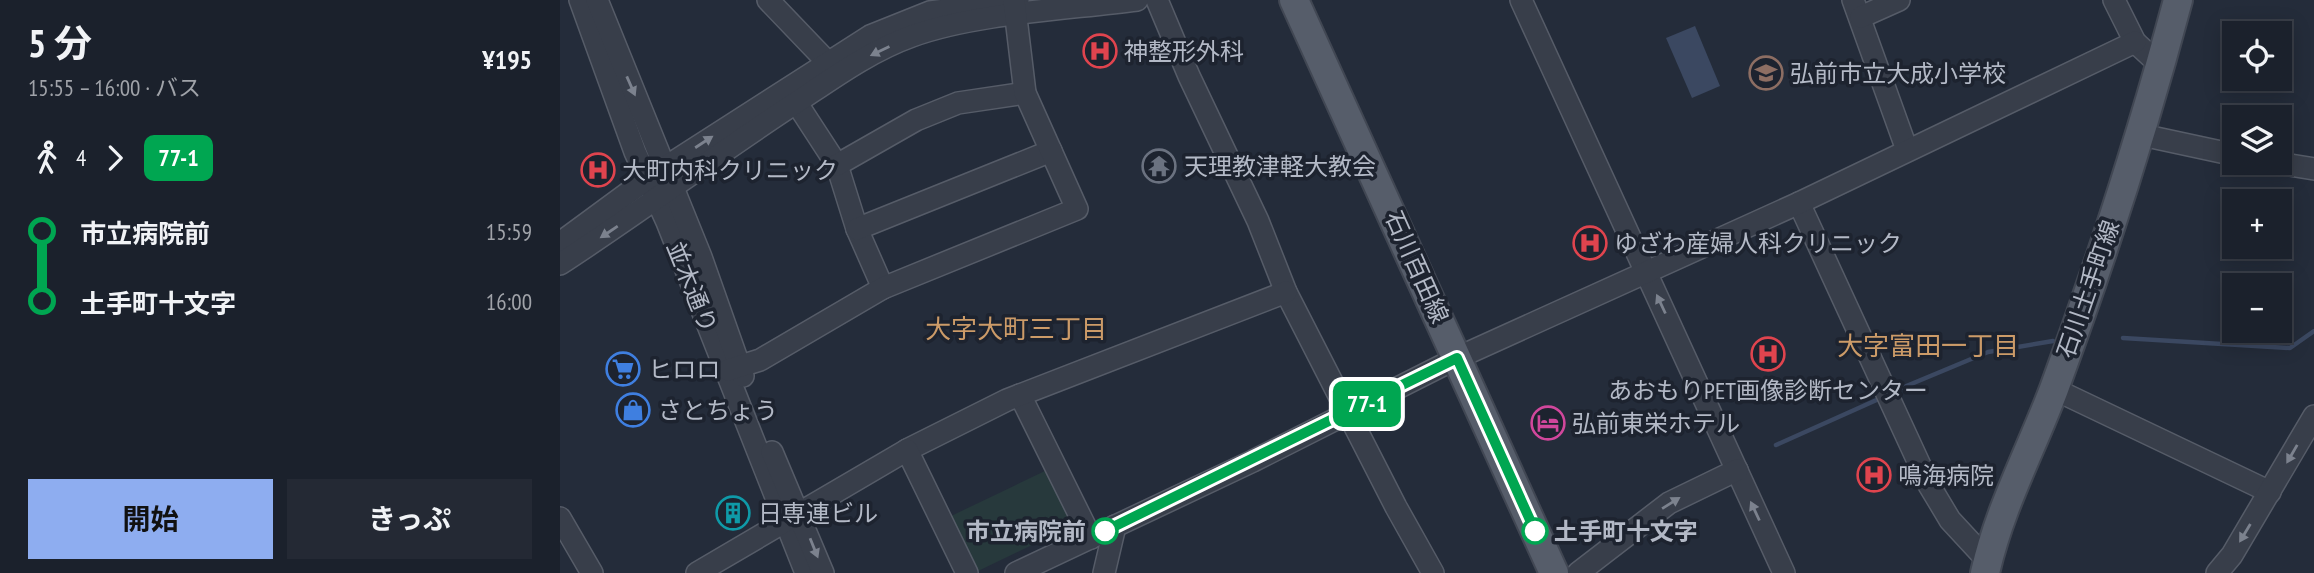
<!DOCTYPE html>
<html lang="ja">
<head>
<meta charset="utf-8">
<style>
	:root { --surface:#1b212c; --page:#242934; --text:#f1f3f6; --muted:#a0a3a9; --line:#393e48; --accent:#8eadf0 }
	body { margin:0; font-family:"PT Sans Narrow","Noto Sans JP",sans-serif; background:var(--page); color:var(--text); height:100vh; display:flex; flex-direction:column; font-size:26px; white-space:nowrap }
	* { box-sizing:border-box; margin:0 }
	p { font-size:23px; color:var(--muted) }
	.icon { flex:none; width:38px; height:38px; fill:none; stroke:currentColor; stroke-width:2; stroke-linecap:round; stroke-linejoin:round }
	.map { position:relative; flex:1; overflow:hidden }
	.side { display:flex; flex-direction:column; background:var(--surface); width:560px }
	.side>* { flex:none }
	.badge { padding:0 14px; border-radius:10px; font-size:24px; line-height:46px }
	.controls { position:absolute; left:1662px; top:21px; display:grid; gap:14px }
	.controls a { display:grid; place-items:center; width:70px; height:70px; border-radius:0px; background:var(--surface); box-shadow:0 4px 18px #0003,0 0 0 2px var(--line); font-size:35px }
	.map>.badge { position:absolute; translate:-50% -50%; box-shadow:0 0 0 4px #fff }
	.legs { display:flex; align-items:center; gap:10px; height:77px; padding:0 28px; font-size:23px }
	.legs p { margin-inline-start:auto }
	.headline { display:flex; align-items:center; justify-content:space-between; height:119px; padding:0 28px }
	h1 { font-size:38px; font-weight:700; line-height:52px }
	.primary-button { display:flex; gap:14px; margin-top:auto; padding:14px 28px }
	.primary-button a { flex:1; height:80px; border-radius:0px; background:var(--accent); color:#111; font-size:28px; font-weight:700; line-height:80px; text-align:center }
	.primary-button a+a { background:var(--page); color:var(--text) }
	ul { padding:0 28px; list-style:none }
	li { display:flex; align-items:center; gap:24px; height:70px; font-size:26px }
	li i { display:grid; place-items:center; width:10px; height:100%; margin:0 9px; background:currentColor }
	li i::after { content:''; width:18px; height:18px; margin:-9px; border:5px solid; border-radius:50%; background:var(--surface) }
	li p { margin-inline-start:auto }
	li:first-child i { background:linear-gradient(#0000 50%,currentColor 0) }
	li:last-child i { background:linear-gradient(currentColor 50%,#0000 0) }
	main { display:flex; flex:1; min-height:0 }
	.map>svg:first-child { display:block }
	.green { fill:#27393c }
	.water { fill:#3b4861 }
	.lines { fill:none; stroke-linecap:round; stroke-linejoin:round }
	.stream { stroke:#3b4861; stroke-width:4.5 }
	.minor-casing { stroke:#565c68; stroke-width:24 }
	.major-casing { stroke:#414753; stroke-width:32 }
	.minor { stroke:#383e4a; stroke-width:21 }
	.major { stroke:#565d6a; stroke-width:28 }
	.oneway { fill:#7c828e }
	.line-1-casing { stroke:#fff; stroke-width:16 }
	.line-1 { stroke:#00a651; stroke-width:10 }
	.stop-1-dot { fill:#fff; stroke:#00a651; stroke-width:3.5 }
	.labels { text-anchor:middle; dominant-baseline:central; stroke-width:7; stroke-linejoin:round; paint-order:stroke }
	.poi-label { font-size:24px; fill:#b3b9c6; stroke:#1d232f; text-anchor:start }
	.street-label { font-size:24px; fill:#b3b9c6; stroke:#1d232f }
	.stop-label { font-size:24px; font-weight:bold; fill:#b3b9c6; stroke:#1d232f; text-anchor:end }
	.neighbourhood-label { font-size:26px; fill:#cc9b68; stroke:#1d232f }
</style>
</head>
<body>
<main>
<section class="side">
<div class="headline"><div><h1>5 分</h1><p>15:55 – 16:00 · バス</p></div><b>¥195</b></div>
<div class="legs"><svg class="icon" aria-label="walk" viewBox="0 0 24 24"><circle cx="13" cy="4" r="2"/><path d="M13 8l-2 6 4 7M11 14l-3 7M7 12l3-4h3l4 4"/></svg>4<svg class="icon" aria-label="forward" viewBox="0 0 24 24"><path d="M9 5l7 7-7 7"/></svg><b class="badge" style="background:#00a651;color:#fff">77-1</b></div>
<ul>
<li><i style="color:#00a651"></i><b>市立病院前</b><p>15:59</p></li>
<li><i style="color:#00a651"></i><b>土手町十文字</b><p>16:00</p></li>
</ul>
<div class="primary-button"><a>開始</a><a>きっぷ</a></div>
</section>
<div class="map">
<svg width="1754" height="573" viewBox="0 0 1754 573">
	<rect width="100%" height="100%" fill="#242c3a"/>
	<path class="green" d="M487,470L514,525L416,572L389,517Z"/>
	<path class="water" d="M1135,26L1160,86L1132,98L1106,38Z"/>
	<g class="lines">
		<g class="stream">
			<path d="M1563,338L1730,348L1754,331"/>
			<path d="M1332,392L1428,352L1493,341"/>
			<path d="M1216,445L1321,398"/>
		</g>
		<defs>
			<g id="minor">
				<path d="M20,0L75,152L107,222L246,573"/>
				<path d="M37,0L141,257L183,376"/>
				<path d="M208,0L277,72"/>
				<path d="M597,0L629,76L698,221L726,292L836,507L873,573"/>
				<path d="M961,0L1224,573"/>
				<path d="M1293,0L1347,150"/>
				<path d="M1554,0L1575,42L1601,66"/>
				<path d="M1301,17L1339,0"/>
				<path d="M236,102L277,165L297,229L323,288"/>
				<path d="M1582,135L1675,155"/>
				<path d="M1717,163L1754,169"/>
				<path d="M277,165L356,120L398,103L465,93"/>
				<path d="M1239,203L1369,485L1390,520L1428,561"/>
				<path d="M297,229L491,151"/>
				<path d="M0,243L87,179L310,36L370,12L458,0"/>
				<path d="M0,264C80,212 157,154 237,102C273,78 310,51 352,36C415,13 509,9 577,0"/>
				<path d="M168,370L200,360L323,288L517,209L465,93L454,1"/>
				<path d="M1494,389L1710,492"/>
				<path d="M460,395L531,538"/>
				<path d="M347,450L447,400L726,292"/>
				<path d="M212,452L263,573"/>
				<path d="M0,518L32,573"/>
				<path d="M137,573L347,450L407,573"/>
				<path d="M456,573L693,461L897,358L1239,203L1575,42"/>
				<path d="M544,573L555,526"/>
				<path d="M1018,573L1109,503L1177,470"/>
				<path d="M1657,573L1672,555L1754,416"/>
			</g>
			<g id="major">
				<path d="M734,0L994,573"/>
				<path d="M1425,573C1439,509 1471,450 1494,389C1541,261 1583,132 1618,0"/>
			</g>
		</defs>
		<use href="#minor" class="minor-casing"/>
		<use href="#major" class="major-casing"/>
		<use href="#minor" class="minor"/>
		<use href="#major" class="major"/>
	</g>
	<defs><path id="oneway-solid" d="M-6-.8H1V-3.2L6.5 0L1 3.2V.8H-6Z" transform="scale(1.75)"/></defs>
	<g class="oneway">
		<use href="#oneway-solid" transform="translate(320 51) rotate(154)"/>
		<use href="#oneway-solid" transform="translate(71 86) rotate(66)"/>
		<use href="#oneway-solid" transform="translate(144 142) rotate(-33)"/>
		<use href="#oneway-solid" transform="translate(49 232) rotate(146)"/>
		<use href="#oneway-solid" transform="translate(1101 304) rotate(-115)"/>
		<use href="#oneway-solid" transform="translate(1732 454) rotate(120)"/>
		<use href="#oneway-solid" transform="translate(1111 503) rotate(-32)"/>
		<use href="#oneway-solid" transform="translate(1195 511) rotate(-115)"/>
		<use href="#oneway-solid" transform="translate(1685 533) rotate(121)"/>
		<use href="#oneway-solid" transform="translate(254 548) rotate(68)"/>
	</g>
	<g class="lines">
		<defs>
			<path id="line-1" d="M545,531L897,358L975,531"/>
		</defs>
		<use href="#line-1" class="line-1-casing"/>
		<use href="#line-1" class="line-1"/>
	</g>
	<defs>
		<symbol id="hospital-ring" viewBox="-11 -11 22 22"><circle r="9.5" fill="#1d232f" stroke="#e0444e" stroke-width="1.5"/><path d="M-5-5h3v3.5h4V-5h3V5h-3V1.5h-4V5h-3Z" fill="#e0444e"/></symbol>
		<symbol id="school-ring" viewBox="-11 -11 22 22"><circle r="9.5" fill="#1d232f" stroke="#8d6e63" stroke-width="1.5"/><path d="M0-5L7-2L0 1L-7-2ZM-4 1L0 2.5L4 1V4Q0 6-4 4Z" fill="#8d6e63"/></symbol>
		<symbol id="temple-ring" viewBox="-11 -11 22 22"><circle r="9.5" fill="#1d232f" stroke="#6b7280" stroke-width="1.5"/><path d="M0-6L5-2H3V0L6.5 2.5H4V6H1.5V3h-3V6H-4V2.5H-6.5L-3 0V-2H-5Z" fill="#6b7280"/></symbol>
		<symbol id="supermarket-ring" viewBox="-11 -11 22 22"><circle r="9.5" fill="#1d232f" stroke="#3f7fe0" stroke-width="1.5"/><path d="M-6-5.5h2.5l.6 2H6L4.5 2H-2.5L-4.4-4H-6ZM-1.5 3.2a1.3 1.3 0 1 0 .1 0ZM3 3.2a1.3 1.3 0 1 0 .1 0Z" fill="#3f7fe0"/></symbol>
		<symbol id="shop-ring" viewBox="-11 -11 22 22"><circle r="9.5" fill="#1d232f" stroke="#3f7fe0" stroke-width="1.5"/><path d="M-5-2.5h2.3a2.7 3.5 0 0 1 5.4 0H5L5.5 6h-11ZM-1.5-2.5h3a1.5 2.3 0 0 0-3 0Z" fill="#3f7fe0"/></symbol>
		<symbol id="hotel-ring" viewBox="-11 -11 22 22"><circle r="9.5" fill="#1d232f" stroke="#d1479c" stroke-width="1.5"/><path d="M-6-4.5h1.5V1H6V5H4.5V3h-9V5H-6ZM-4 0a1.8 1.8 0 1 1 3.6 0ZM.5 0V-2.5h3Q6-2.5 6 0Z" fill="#d1479c"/></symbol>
		<symbol id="building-ring" viewBox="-11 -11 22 22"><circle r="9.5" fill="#1d232f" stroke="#0f9aa8" stroke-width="1.5"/><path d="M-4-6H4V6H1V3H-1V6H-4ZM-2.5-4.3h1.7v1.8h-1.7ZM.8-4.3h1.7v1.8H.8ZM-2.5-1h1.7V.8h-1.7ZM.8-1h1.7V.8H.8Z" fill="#0f9aa8"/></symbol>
	</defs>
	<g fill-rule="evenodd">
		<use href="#hospital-ring" x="521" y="32" width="38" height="38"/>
		<use href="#school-ring" x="1187" y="54" width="38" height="38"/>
		<use href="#temple-ring" x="580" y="147" width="38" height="38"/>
		<use href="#hospital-ring" x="19" y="151" width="38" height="38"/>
		<use href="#hospital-ring" x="1011" y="224" width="38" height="38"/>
		<use href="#hospital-ring" x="1189" y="335" width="38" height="38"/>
		<use href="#supermarket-ring" x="44" y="350" width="38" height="38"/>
		<use href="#shop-ring" x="54" y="391" width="38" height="38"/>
		<use href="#hotel-ring" x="969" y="404" width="38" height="38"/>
		<use href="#hospital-ring" x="1295" y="456" width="38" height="38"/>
		<use href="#building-ring" x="154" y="494" width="38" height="38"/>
	</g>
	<g class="stop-1-dot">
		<circle cx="545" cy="531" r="12"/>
		<circle cx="975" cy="531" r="12"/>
	</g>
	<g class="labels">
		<g class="poi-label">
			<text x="564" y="51">神整形外科</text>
			<text x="1230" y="73">弘前市立大成小学校</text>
			<text x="624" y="166">天理教津軽大教会</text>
			<text x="62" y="170">大町内科クリニック</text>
			<text x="1054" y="243">ゆざわ産婦人科クリニック</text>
			<text x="88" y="369">ヒロロ</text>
			<text x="1208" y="390" text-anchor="middle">あおもりPET画像診断センター</text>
			<text x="98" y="410">さとちょう</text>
			<text x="1012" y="423">弘前東栄ホテル</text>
			<text x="1338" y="475">鳴海病院</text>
			<text x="198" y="513">日専連ビル</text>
		</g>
		<g class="street-label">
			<text transform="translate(857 267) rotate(66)">石川百田線</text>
			<text transform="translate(132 287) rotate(68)">並木通り</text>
			<text transform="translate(1528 289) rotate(-71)">石川土手町線</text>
		</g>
		<g class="stop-label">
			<text x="526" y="531">市立病院前</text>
			<text x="994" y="531" text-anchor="start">土手町十文字</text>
		</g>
		<g class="neighbourhood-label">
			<text x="456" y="328">大字大町三丁目</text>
			<text x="1368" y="345">大字富田一丁目</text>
		</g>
	</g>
</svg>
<div class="controls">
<a><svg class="icon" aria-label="locate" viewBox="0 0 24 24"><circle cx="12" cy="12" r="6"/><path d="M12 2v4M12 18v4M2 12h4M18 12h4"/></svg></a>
<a><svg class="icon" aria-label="layers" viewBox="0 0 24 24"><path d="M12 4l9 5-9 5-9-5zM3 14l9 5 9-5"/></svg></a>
<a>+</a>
<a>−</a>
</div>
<b class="badge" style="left:807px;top:404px;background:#00a651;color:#fff">77-1</b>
</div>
</main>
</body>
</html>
